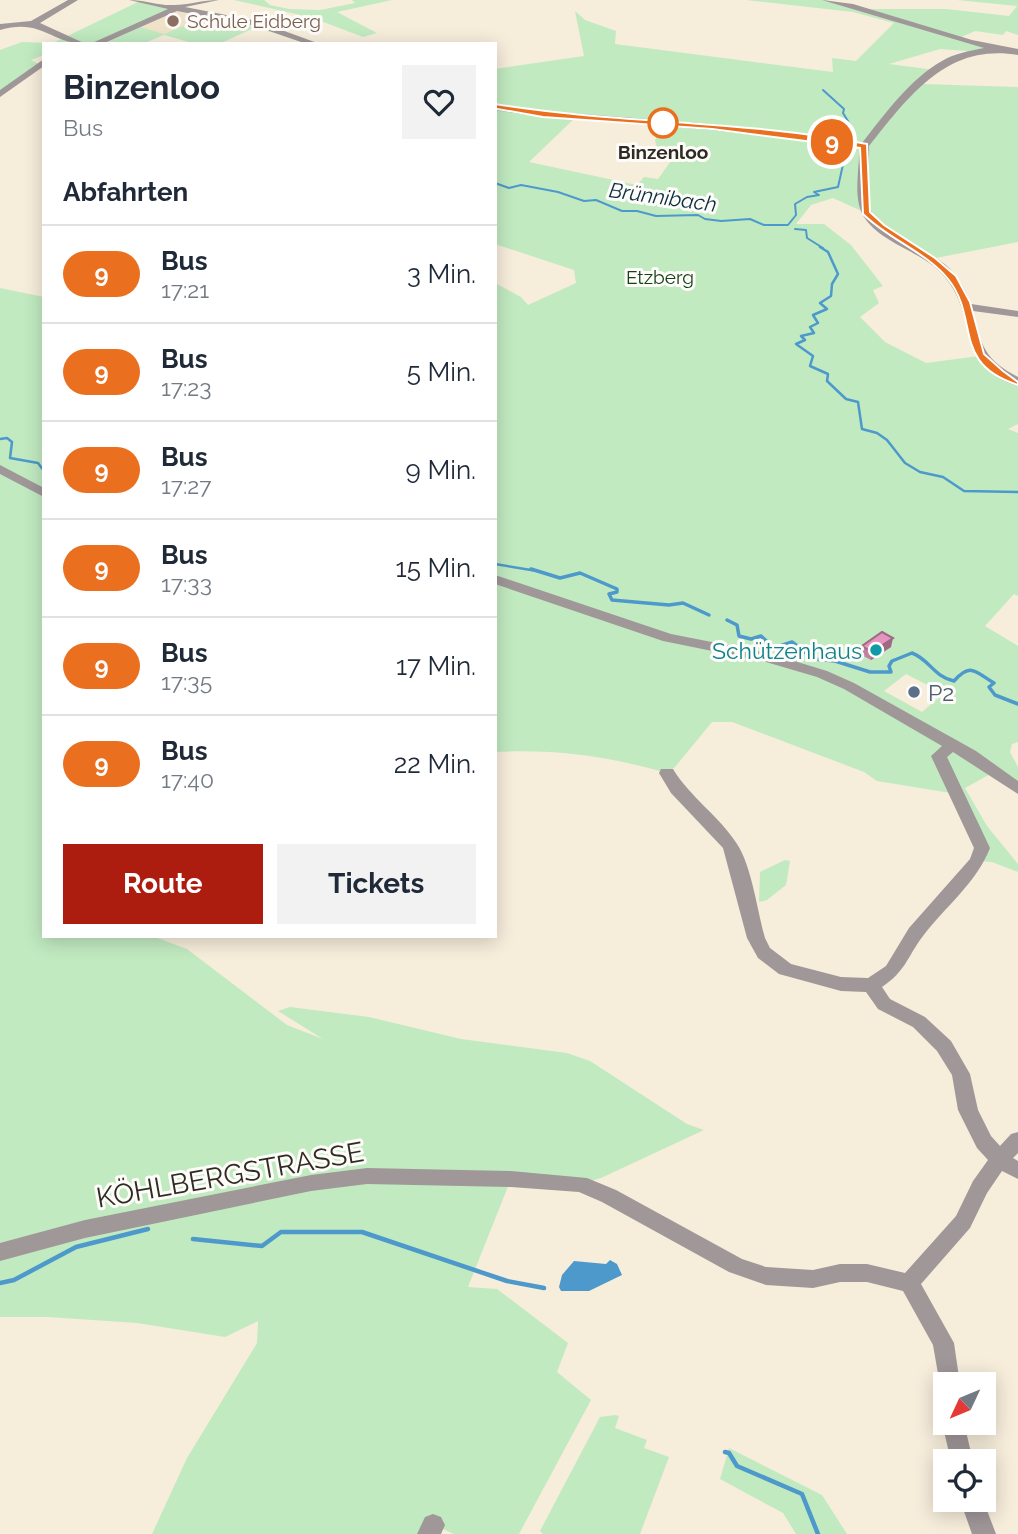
<!DOCTYPE html>
<html lang="de">
<head>
<meta charset="utf-8">
<style>
	:root { --surface:#fff; --page:#f2f2f3; --text:#1f2937; --muted:#747a83; --line:#e0e1e3; --accent:#ad1d0f }
	body { margin:0; font-family:Raleway,sans-serif; background:var(--page); color:var(--text); height:100vh; display:flex; flex-direction:column; font-size:26px; white-space:nowrap }
	* { box-sizing:border-box; margin:0 }
	p { font-size:23px; color:var(--muted) }
	.icon { flex:none; width:38px; height:38px; fill:none; stroke:currentColor; stroke-width:2; stroke-linecap:round; stroke-linejoin:round }
	.map { position:relative; flex:1; overflow:hidden }
	.side { position:absolute; left:42px; top:42px; width:455px; height:896px; display:flex; flex-direction:column; background:var(--surface); border-radius:0px; box-shadow:0 4px 18px #0003 }
	.side>* { flex:none }
	.badge { padding:0 14px; border-radius:23px; font-size:24px; line-height:46px }
	.needle { width:46px; rotate:226deg }
	.fabs { position:absolute; left:933px; top:1372px; display:grid; gap:14px }
	.fabs a { display:grid; place-items:center; width:63px; height:63px; border-radius:0px; background:var(--surface); box-shadow:0 4px 18px #0003; font-size:35px }
	.map>.badge { position:absolute; translate:-50% -50%; box-shadow:0 0 0 4px #fff }
	h2 { padding:0 21px; font-size:26px; line-height:63px }
	.round { display:grid; place-items:center; flex:none; width:74px; height:74px; border-radius:0px; background:var(--page) }
	.summary { display:flex; align-items:center; justify-content:space-between; height:119px; padding:0 21px }
	h1 { font-size:33px; font-weight:700; line-height:52px }
	.action { display:flex; gap:14px; margin-top:auto; padding:14px 21px }
	.action a { flex:1; height:80px; border-radius:0px; background:var(--accent); color:#fff; font-size:28px; font-weight:700; line-height:80px; text-align:center }
	.action a+a { background:var(--page); color:var(--text) }
	ul { padding:0; list-style:none }
	li { display:flex; align-items:center; gap:21px; height:98px; padding:0 21px; border-top:2px solid var(--line) }
	li div { flex:1 }
	li b { display:block; font-size:26px }
	li em { font-style:normal }
	li .badge { min-width:77px; font-weight:700; text-align:center }
	.map>svg:first-child { display:block }
	.built { fill:#efe2c9 }
	.green { fill:#c1eac1; fill-rule:evenodd }
	.water { fill:#4d99cb }
	.lines { fill:none; stroke-linecap:round; stroke-linejoin:round }
	.stream-far3 { stroke:#4d99cb; stroke-width:2 }
	.stream-far2 { stroke:#4d99cb; stroke-width:2.5 }
	.stream-far1 { stroke:#4d99cb; stroke-width:3.5 }
	.stream { stroke:#4d99cb; stroke-width:4.5 }
	.minor { fill:#a09799; fill-rule:evenodd }
	.wall { fill:#c380a3 }
	.shaded-wall { fill:#9f6885 }
	.building { fill:#e395be; stroke:#9f6885; stroke-width:2 }
	.line { fill:#ea7020; stroke:#fff; stroke-width:2 }
	.education-dot { fill:#8d6e63; stroke:#fefcf8; stroke-width:2.5 }
	.stop-dot { fill:#fff; stroke:#ea7020; stroke-width:3.5 }
	.culture-dot { fill:#0f9aa8; stroke:#fefcf8; stroke-width:2.5 }
	.service-dot { fill:#5c6f8a; stroke:#fefcf8; stroke-width:2.5 }
	.labels { text-anchor:middle; dominant-baseline:central; stroke-width:6; stroke-linejoin:round; paint-order:stroke }
	.far-education-label { font-size:19px; fill:#785e54; stroke:#fefcf8; text-anchor:start }
	.far-stop-label { font-size:19px; font-weight:bold; fill:#2f2b24; stroke:#fefcf8 }
	.far-park-label { font-size:19px; fill:#164019; stroke:#fefcf8 }
	.far-water-label { font-size:21px; font-style:italic; fill:#0b2d42; stroke:#fefcf8 }
	.culture-label { font-size:23px; fill:#0d838f; stroke:#fefcf8; text-anchor:end }
	.service-label { font-size:23px; fill:#4e5e75; stroke:#fefcf8; text-anchor:start }
	.near-street-label { font-size:28px; fill:#2f2b24; stroke:#fefcf8 }
</style>
</head>
<body>
<div class="map">
<svg width="1018" height="1534" viewBox="0 0 1018 1534">
	<rect width="100%" height="100%" fill="#f7eddb"/>
	<path class="built" d="M175,8L211,15L164,35L136,26Z"/>
	<g class="green">
		<path d="M234,0H264L270,5L289,9L320,10L355,3L352,0H392L337,12L377,33L363,37L313,18Z"/>
		<path d="M746,0H826L865,9H946L1009,16L1017,6L957,0H1018V35L1006,31L1003,35L975,31L957,39L993,49L981,52L940,49L889,64L935,70L923,84L1018,87V242L931,259L880,227L866,213L833,198L811,205L796,224H824L851,245L883,286L873,290L879,303L860,317L885,342L926,363L979,356L1018,382V424L1008,429L1018,433V596L1014,594L985,626L1018,646V742L1012,744L1010,752L1018,767V789L994,772L965,788L987,826L1018,864V872L992,862L977,861L982,848L957,794L877,781L864,772L732,722H712L675,767L667,773C608,756 556,749 495,752V283L521,297L528,305L576,283L574,270L495,244V69L584,56L575,11L585,20L616,31L615,44L833,72L832,58L856,61L894,23L853,12ZM576,117L664,124L655,140L658,153L673,158L658,179L644,177L637,185L529,162ZM906,674L943,693V694L922,712L884,691Z"/>
		<path d="M140,1L175,8L137,26L164,34L211,15L254,23L307,44L256,27L219,44H196L164,35L142,44H44V55L31,60L39,64L0,94V50L22,42L53,43Z"/>
		<path d="M0,288L44,297V936H152L187,949L287,1025L323,1039L278,1011L290,1007L369,1017L461,1039L567,1053L590,1061L687,1124L704,1130L601,1178L580,1184L511,1179L468,1287L497,1289L568,1343L557,1372L591,1400L519,1534H454L434,1525L429,1534H152L187,1458L257,1343L258,1321L225,1337L137,1323L48,1317H0Z"/>
		<path d="M785,860L790,861L786,885L767,900L759,902L760,872Z"/>
		<path d="M615,1415L619,1416L615,1428L647,1440L644,1448L669,1457L640,1534H543L540,1531L600,1417Z"/>
		<path d="M729,1448L822,1495L847,1534H796L783,1513L720,1479Z"/>
	</g>
	<path class="water" d="M610,1260L617,1264L622,1275L589,1291H561L559,1287L562,1275L574,1261L606,1264Z"/>
	<g class="lines">
		<g class="stream-far3">
			<path d="M823,90L844,109L843,113L851,126L845,129L843,138"/>
			<path d="M495,183L509,188L521,185L558,192L584,201L596,200L622,211H637L656,216L698,215L705,219L721,221L750,219L764,225H788L796,215L795,204L807,197L819,195L814,192L838,187L844,160"/>
			<path d="M795,229L806,230L807,238L823,248"/>
		</g>
		<g class="stream-far2">
			<path d="M820,247L828,252L838,274L832,284L831,296L820,303L827,309L813,315L818,323L810,327L814,333L801,336L805,340L796,344L813,356L810,366L828,374L827,381L846,399L858,402L862,429L877,433L887,440L905,463L920,472L943,477L964,491L1018,492"/>
			<path d="M0,439L7,438L12,442L10,458L38,463L44,471"/>
			<path d="M495,564L537,571"/>
		</g>
		<g class="stream-far1">
			<path d="M531,569L560,578L580,573L617,589V592L609,594L612,600L669,605L683,603L709,615"/>
			<path d="M727,620L737,625L739,636L751,639L761,636L774,648L792,642L814,659L835,661L870,672H891L889,666L892,661L912,653C929,659 934,677 954,681C971,662 975,672 994,683L989,687L995,695L1018,704"/>
		</g>
		<g class="stream">
			<path d="M193,1239L262,1246L281,1232H362L507,1281L544,1288"/>
			<path d="M0,1283L14,1280L76,1247L148,1229"/>
			<path d="M725,1452L729,1453L737,1466L802,1494L818,1534"/>
		</g>
		<g class="minor">
			<path d="M68,0H78L40,23L86,44C51,44 42,18 0,30V24L31,21Z"/>
			<path d="M129,0C144,0 159,6 174,5C188,5 203,0 219,0L185,7L257,21L320,44H307L252,25L177,11L102,44H90L168,9Z"/>
			<path d="M822,0L853,4L972,40L1018,49V55C947,43 910,95 869,146C870,167 864,192 871,211C882,236 929,249 949,268C959,278 966,291 971,304L1018,311V317L973,311C981,346 985,360 1018,377V386C958,368 977,320 948,281C927,251 884,247 864,217C852,198 860,169 859,148L712,130L543,117L495,110V104L543,111L712,124L862,143C884,115 910,79 942,61C955,53 970,51 984,48Z"/>
			<path d="M44,59V66L0,97V90Z"/>
			<path d="M0,465L44,488V497L0,474Z"/>
			<path d="M495,575L671,634L768,653L827,671L854,683L976,751L1018,781V794L953,752L947,757L990,848C977,882 945,907 923,936C907,957 906,971 882,987L890,999L925,1017L951,1041L970,1074L978,1110L991,1136L1000,1146L1011,1134L1018,1132V1153L1013,1158L1018,1161V1179L1002,1171L987,1193L970,1228L921,1284L954,1343L960,1384H945V1393L941,1391L933,1345L903,1291L867,1282H840L813,1288L766,1285L729,1272L602,1202L579,1192L511,1187L367,1184L311,1191L85,1238L0,1261V1243L85,1220L311,1175L367,1168L511,1171L587,1178L616,1190L742,1259L766,1267L813,1270L840,1264H867L905,1273L956,1216L973,1181L988,1160L977,1148L958,1110L952,1075L937,1051L913,1027L878,1009L866,992L841,991L779,974L758,958L747,938L723,848L671,793L659,773L661,769H673C690,797 720,817 737,844C752,867 757,910 765,938L770,948L791,964L841,977L868,978L886,966L909,928L970,859L974,848L931,756L942,746L844,689L817,677L766,662L663,641L495,584Z"/>
			<path d="M945,1416V1423H964L973,1461H951L942,1423Z"/>
			<path d="M960,1500H983L996,1534H972Z"/>
			<path d="M433,1514L441,1517L445,1525L441,1534H417L425,1517Z"/>
		</g>
	</g>
	<path class="wall" d="M862,646L891,647L871,660L860,654Z"/>
	<path class="shaded-wall" d="M893,638L891,647L871,660L872,652Z"/>
	<path class="building" d="M882,632L893,638L872,652L862,646Z"/>
	<path class="line" d="M495,104C618,124 745,120 867,144L870,212L884,225L935,258L956,276L970,302L984,354L1003,371L1018,382V385C951,364 980,319 948,279C926,252 888,239 863,214L860,148L712,129L543,117L492,108Z"/>
	<circle class="education-dot" cx="173" cy="21" r="7"/>
	<circle class="stop-dot" cx="663" cy="123" r="14"/>
	<circle class="culture-dot" cx="876" cy="650" r="7"/>
	<circle class="service-dot" cx="914" cy="692" r="7"/>
	<g class="labels">
		<g class="far-education-label">
			<text x="187" y="21">Schule Eidberg</text>
		</g>
		<g class="far-stop-label">
			<text x="663" y="152">Binzenloo</text>
		</g>
		<g class="far-park-label">
			<text x="660" y="277">Etzberg</text>
		</g>
		<g class="far-water-label">
			<text transform="translate(663 197) rotate(8)">Brünnibach</text>
		</g>
		<g class="culture-label">
			<text x="862" y="650">Schützenhaus</text>
		</g>
		<g class="service-label">
			<text x="928" y="692">P2</text>
		</g>
		<g class="near-street-label">
			<text transform="translate(230 1175) rotate(-10)">KÖHLBERGSTRASSE</text>
		</g>
	</g>
</svg>
<div class="fabs">
<a><svg class="needle" viewBox="-14 -14 28 28"><path d="M0-13l5 13h-10z" fill="#e53935"/><path d="M0 13l5-13h-10z" fill="#747a83"/></svg></a>
<a><svg class="icon" aria-label="locate" viewBox="0 0 24 24"><circle cx="12" cy="12" r="6"/><path d="M12 2v4M12 18v4M2 12h4M18 12h4"/></svg></a>
</div>
<b class="badge" style="left:832px;top:142px;background:#ea7020;color:#fff">9</b>
<section class="side">
<div class="summary"><div><h1>Binzenloo</h1><p>Bus</p></div><a class="round"><svg class="icon" aria-label="heart" viewBox="0 0 24 24"><path d="M12 20l-8-8c-3-5 5-10 8-4 3-6 11-1 8 4z"/></svg></a></div>
<h2>Abfahrten</h2>
<ul>
<li><span class="badge" style="background:#ea7020;color:#fff">9</span><div><b>Bus</b><p>17:21</p></div><em>3 Min.</em></li>
<li><span class="badge" style="background:#ea7020;color:#fff">9</span><div><b>Bus</b><p>17:23</p></div><em>5 Min.</em></li>
<li><span class="badge" style="background:#ea7020;color:#fff">9</span><div><b>Bus</b><p>17:27</p></div><em>9 Min.</em></li>
<li><span class="badge" style="background:#ea7020;color:#fff">9</span><div><b>Bus</b><p>17:33</p></div><em>15 Min.</em></li>
<li><span class="badge" style="background:#ea7020;color:#fff">9</span><div><b>Bus</b><p>17:35</p></div><em>17 Min.</em></li>
<li><span class="badge" style="background:#ea7020;color:#fff">9</span><div><b>Bus</b><p>17:40</p></div><em>22 Min.</em></li>
</ul>
<div class="action"><a>Route</a><a>Tickets</a></div>
</section>
</div>
</body>
</html>
